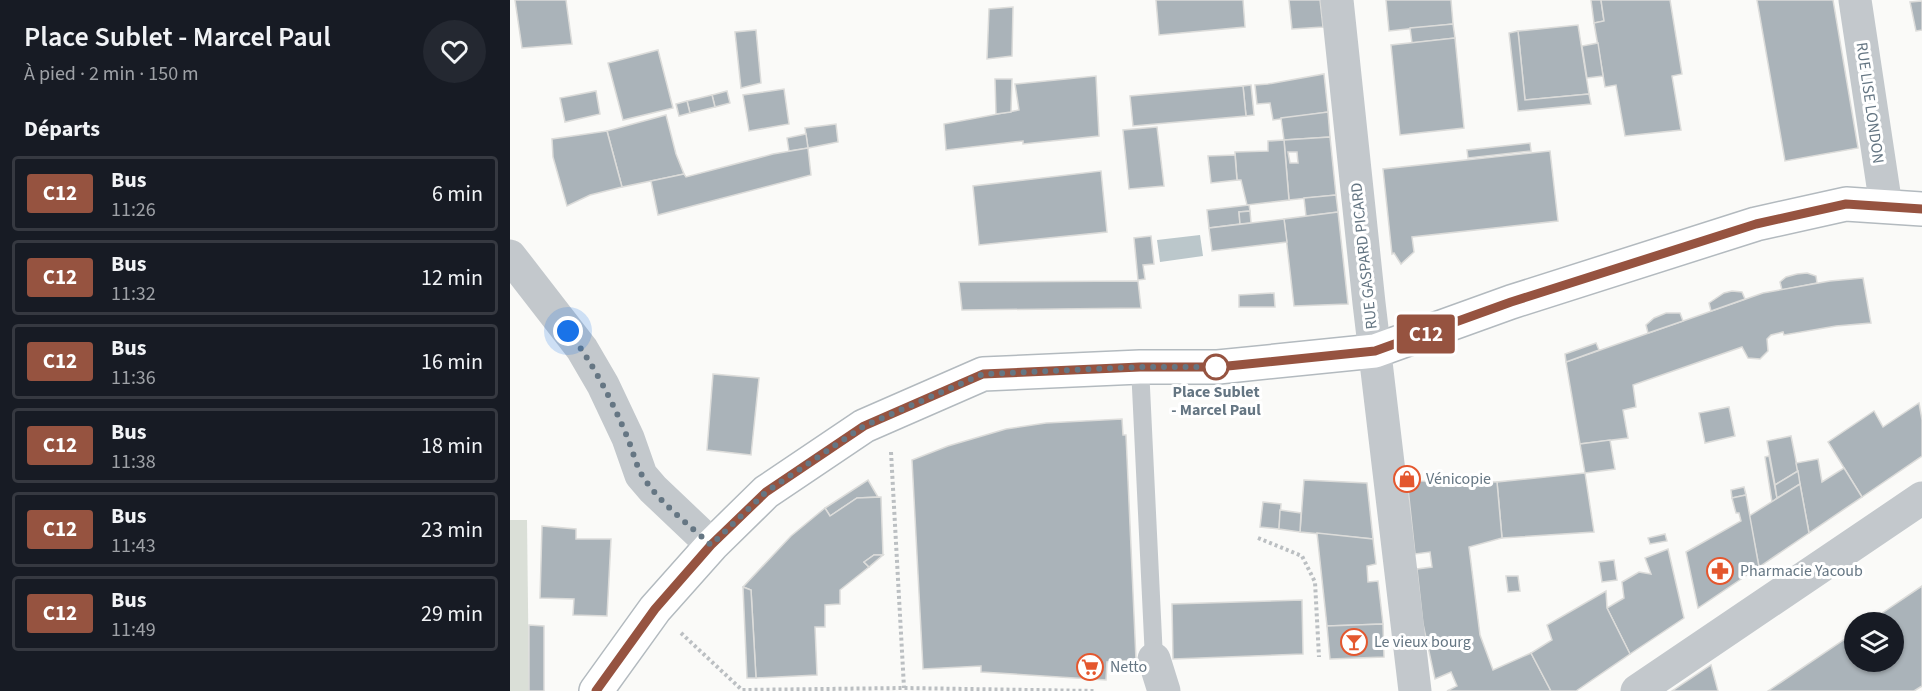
<!DOCTYPE html>
<html lang="fr">
<head>
<meta charset="utf-8">
<style>
	:root { --surface:#171b24; --page:#242831; --text:#f1f3f6; --muted:#9ea1a6; --line:#363941 }
	body { margin:0; font-family:"Source Sans 3",sans-serif; background:var(--page); color:var(--text); height:100vh; display:flex; flex-direction:column; font-size:22px; white-space:nowrap }
	* { box-sizing:border-box; margin:0 }
	p { font-size:20px; color:var(--muted) }
	.icon { flex:none; width:33px; height:33px; fill:none; stroke:currentColor; stroke-width:2; stroke-linecap:round; stroke-linejoin:round }
	.map { position:relative; flex:1; overflow:hidden }
	.sheet { display:flex; flex-direction:column; background:var(--surface); width:510px }
	.sheet>* { flex:none }
	.badge { padding:0 12px; border-radius:4px; font-size:21px; line-height:39px }
	.buttons { position:absolute; left:1334px; top:612px; display:grid; gap:12px }
	.buttons a { display:grid; place-items:center; width:60px; height:60px; border-radius:50%; background:var(--surface); box-shadow:0 2px 4px #0004; font-size:30px }
	.you { position:absolute; width:30px; height:30px; margin:-15px; border:4px solid #fff; border-radius:50%; background:#1a73e8; box-shadow:0 0 0 9px #1a73e833 }
	.map>.badge { position:absolute; translate:-50% -50%; box-shadow:0 0 0 3px #fff }
	h2 { padding:0 24px; font-size:22px; line-height:54px }
	.round { display:grid; place-items:center; flex:none; width:63px; height:63px; border-radius:32px; background:var(--page) }
	.head { display:flex; align-items:center; justify-content:space-between; height:102px; padding:0 24px }
	h1 { font-size:28px; font-weight:600; line-height:45px }
	ul { padding:0; list-style:none }
	li { display:flex; align-items:center; gap:18px; height:75px; margin:0 12px 9px; padding:0 12px; border:3px solid var(--line); border-radius:6px }
	li div { flex:1 }
	li b { display:block; font-size:22px }
	li em { font-style:normal }
	li .badge { min-width:66px; font-weight:700; text-align:center }
	main { display:flex; flex:1; min-height:0 }
	.map>svg:first-child { display:block }
	.green { fill:#dadfd7 }
	.water { fill:#bbc7cb }
	.building { fill:#aab3b9; stroke:#dcdcda; stroke-width:1.5; fill-rule:evenodd }
	.lines { fill:none; stroke-linecap:round; stroke-linejoin:round }
	.secondary-casing { stroke:#b3babf; stroke-width:36 }
	.path { stroke:#bbbfc2; stroke-width:4; stroke-dasharray:3 3; stroke-linecap:butt }
	.lane { stroke:#c3c8cc; stroke-width:18 }
	.street { stroke:#c3c8cc; stroke-width:33 }
	.secondary { stroke:#fff; stroke-width:33 }
	.line-casing { stroke:#fff; stroke-width:14 }
	.line { stroke:#965340; stroke-width:9 }
	.walk { stroke:#657683; stroke-width:6; stroke-dasharray:0 10.8 }
	.stop-dot { fill:#fff; stroke:#965340; stroke-width:3 }
	.labels { text-anchor:middle; dominant-baseline:central; stroke-width:6; stroke-linejoin:round; paint-order:stroke }
	.street-label { font-size:16px; fill:#657683; stroke:#fff }
	.stop-label { font-size:16px; font-weight:bold; fill:#657683; stroke:#fff }
	.poi-label { font-size:16px; fill:#657683; stroke:#fff; text-anchor:start }
</style>
</head>
<body>
<main>
<section class="sheet">
<div class="head"><div><h1>Place Sublet - Marcel Paul</h1><p>À pied · 2 min · 150 m</p></div><a class="round"><svg class="icon" aria-label="heart" viewBox="0 0 24 24"><path d="M12 20l-8-8c-3-5 5-10 8-4 3-6 11-1 8 4z"/></svg></a></div>
<h2>Départs</h2>
<ul>
<li><span class="badge" style="background:#965340;color:#fff">C12</span><div><b>Bus</b><p>11:26</p></div><em>6 min</em></li>
<li><span class="badge" style="background:#965340;color:#fff">C12</span><div><b>Bus</b><p>11:32</p></div><em>12 min</em></li>
<li><span class="badge" style="background:#965340;color:#fff">C12</span><div><b>Bus</b><p>11:36</p></div><em>16 min</em></li>
<li><span class="badge" style="background:#965340;color:#fff">C12</span><div><b>Bus</b><p>11:38</p></div><em>18 min</em></li>
<li><span class="badge" style="background:#965340;color:#fff">C12</span><div><b>Bus</b><p>11:43</p></div><em>23 min</em></li>
<li><span class="badge" style="background:#965340;color:#fff">C12</span><div><b>Bus</b><p>11:49</p></div><em>29 min</em></li>
</ul>
</section>
<div class="map">
<svg width="1412" height="691" viewBox="0 0 1412 691">
	<rect width="100%" height="100%" fill="#fafaf8"/>
	<path class="green" d="M0,520H17L19,691H0Z"/>
	<path class="water" d="M690,235L693,256L650,262L647,240Z"/>
	<g class="building">
		<path d="M5,0H56L62,44L12,48Z"/>
		<path d="M646,0H733L735,27L649,35Z"/>
		<path d="M779,0H810L813,27L782,29Z"/>
		<path d="M876,0H941L943,24L879,31Z"/>
		<path d="M1081,0H1091L1094,21L1084,23Z"/>
		<path d="M1091,0H1160L1172,74L1162,76L1171,130L1115,136L1106,85L1095,87L1084,23L1094,21Z"/>
		<path d="M1247,0H1323L1348,148L1275,161Z"/>
		<path d="M1412,1V30L1406,31L1400,2Z"/>
		<path d="M503,7L502,56L477,59L479,9Z"/>
		<path d="M943,24L945,38L902,43L900,28Z"/>
		<path d="M1068,25L1079,94L1015,100L1008,31Z"/>
		<path d="M246,30L251,83L231,88L225,32Z"/>
		<path d="M1008,31L1015,100L1079,94L1081,104L1008,111L999,33Z"/>
		<path d="M945,38L954,128L890,135L881,45Z"/>
		<path d="M1088,43L1093,76L1077,78L1072,46Z"/>
		<path d="M148,50L163,108L113,120L98,63Z"/>
		<path d="M814,74L818,112L763,120L760,103L747,104L745,85L758,84Z"/>
		<path d="M586,76L589,136L513,144V141L436,150L434,124L509,110L505,84Z"/>
		<path d="M485,79H502L501,112L486,114Z"/>
		<path d="M741,85L744,115L736,116L733,86Z"/>
		<path d="M733,86L736,116L623,126L620,96Z"/>
		<path d="M274,89L279,124L239,131L233,95Z"/>
		<path d="M86,91L90,114L55,122L50,98Z"/>
		<path d="M217,91L220,103L205,107L202,95Z"/>
		<path d="M202,95L205,107L180,113L177,101Z"/>
		<path d="M177,101L180,113L169,116L166,104Z"/>
		<path d="M818,112L820,137L774,140L771,118Z"/>
		<path d="M156,115L166,154L174,174L112,187L97,131Z"/>
		<path d="M326,124L328,142L298,148L295,128Z"/>
		<path d="M647,127L654,186L619,189L613,130Z"/>
		<path d="M97,131L112,187L80,195L57,206L43,157L42,139Z"/>
		<path d="M296,134L298,148L279,151L277,138Z"/>
		<path d="M820,137L826,195L779,200L774,140ZM778,152H787L788,163H780Z"/>
		<path d="M774,140L779,200L737,205L731,180H727L725,152L758,151V141Z"/>
		<path d="M1020,143L1021,151L958,158L957,150Z"/>
		<path d="M298,148L301,175L148,215L141,181L174,174L176,177L263,154Z"/>
		<path d="M1040,151L1048,221L902,237L904,252L891,264L884,253L882,254L873,169Z"/>
		<path d="M725,155L727,180L701,183L698,156Z"/>
		<path d="M591,171L597,232L469,245L463,186Z"/>
		<path d="M826,195L828,212L796,216L794,198Z"/>
		<path d="M739,205L740,211L729,212L730,224L699,228L697,210Z"/>
		<path d="M740,211L741,223L730,224L729,212Z"/>
		<path d="M828,212L838,304L784,306L774,219Z"/>
		<path d="M774,219L777,242L702,251L699,228Z"/>
		<path d="M641,236L644,264L633,265L635,279L628,280L624,238Z"/>
		<path d="M1297,273L1306,276L1307,283L1272,290L1270,282L1276,277L1287,274Z"/>
		<path d="M1353,278L1361,323L1326,326L1274,335L1273,332L1261,335L1257,339L1258,351L1250,359L1238,358L1232,347L1123,385L1126,407L1113,410L1118,438L1070,444L1056,362L1253,293L1320,281Z"/>
		<path d="M628,281L631,308L452,310L449,282Z"/>
		<path d="M1222,291L1232,292L1235,299L1201,311L1199,303L1214,293Z"/>
		<path d="M764,293L765,307H729V295Z"/>
		<path d="M1156,313H1170L1173,321L1138,333L1136,325L1144,318Z"/>
		<path d="M1086,343L1089,350L1056,362L1055,354Z"/>
		<path d="M203,374L249,378L241,455L197,450Z"/>
		<path d="M1409,403L1412,420V456L1352,497L1318,442L1364,411L1373,427Z"/>
		<path d="M1219,407L1225,436L1195,443L1189,413Z"/>
		<path d="M612,419L613,435H616L626,660L597,662L596,680L471,672V666L413,669L402,460L438,446L496,429L536,423Z"/>
		<path d="M1281,436L1288,471L1265,485L1257,441Z"/>
		<path d="M1100,440L1105,469L1075,473L1070,444Z"/>
		<path d="M1259,456L1267,498L1262,502L1255,457Z"/>
		<path d="M1308,459L1312,482L1334,468L1352,497L1299,533L1286,463Z"/>
		<path d="M1288,471L1290,484L1267,498L1265,485Z"/>
		<path d="M1075,473L1084,532L992,538L987,482Z"/>
		<path d="M897,479L911,481L987,482L992,538L959,547L970,635L983,670L1021,653L1041,691H937L947,686L941,672L925,679L913,624L907,569L922,567L920,552L905,554Z"/>
		<path d="M358,480L368,497L347,498L320,516L315,508Z"/>
		<path d="M794,480L857,483L863,539L790,532Z"/>
		<path d="M1290,484L1299,533L1249,567L1239,516Z"/>
		<path d="M1234,487L1236,495L1222,498L1221,490Z"/>
		<path d="M1236,495L1249,567L1188,608L1176,552L1231,521L1229,513H1226L1222,498Z"/>
		<path d="M371,497L373,555H364L354,562L359,567L330,590V604L315,605V627H305L307,675L246,678L241,590L233,587L281,536L315,508L320,516L347,498Z"/>
		<path d="M753,502L771,504L769,529L750,527Z"/>
		<path d="M770,510L791,513L790,532L769,529Z"/>
		<path d="M32,526L66,529V539H101L97,616L63,615L64,599L30,598Z"/>
		<path d="M807,533L863,539L866,564L857,566L858,582L868,581L873,624L817,626Z"/>
		<path d="M1155,534L1157,541L1140,544L1138,538Z"/>
		<path d="M1158,549L1174,618L1120,654L1097,608L1114,598L1112,582L1129,572L1141,574L1135,558Z"/>
		<path d="M364,555H373L359,567L354,562Z"/>
		<path d="M1104,560L1107,580L1092,582L1089,562Z"/>
		<path d="M996,576H1008L1010,591L998,592Z"/>
		<path d="M1412,586V686L1404,691H1258L1344,633V662H1383V622H1359Z"/>
		<path d="M233,587L241,590L246,678H237Z"/>
		<path d="M1096,591L1097,608L1120,654L1066,691H1041L1021,653L1042,640L1037,625Z"/>
		<path d="M792,600L793,654L663,659L662,604Z"/>
		<path d="M873,624L874,657L820,659L817,626Z"/>
		<path d="M19,625L34,626V691H19Z"/>
		<path d="M1201,665L1208,691H1162Z"/>
	</g>
	<g class="lines">
		<defs>
			<path id="secondary" d="M86,691L145,609L202,545L256,492L354,426L473,374L630,367H708L865,351L1001,302L1246,224L1336,204L1412,209"/>
		</defs>
		<use href="#secondary" class="secondary-casing"/>
		<g class="path">
			<path d="M381,452L394,688"/>
			<path d="M748,538L792,556L805,582L809,657"/>
			<path d="M171,633L232,690L394,688L586,691"/>
		</g>
		<path class="lane" d="M630,367L644,659"/>
		<g class="street">
			<path d="M827,0L859,303L905,691"/>
			<path d="M1345,0L1376,206"/>
			<path d="M0,256L72,349L93,385L118,438L131,475L143,489L202,545"/>
			<path d="M644,659L654,691"/>
			<path d="M1127,691L1412,498"/>
		</g>
		<use href="#secondary" class="secondary"/>
	</g>
	<g class="lines">
		<defs>
			<path id="line" d="M86,691L145,609L201,545L256,492L354,426L473,374L630,367H708L865,351L1001,302L1246,224L1336,204L1412,209"/>
		</defs>
		<use href="#line" class="line-casing"/>
		<use href="#line" class="line"/>
		<path class="walk" d="M58,331C83,363 102,400 118,439C123,451 126,466 133,477C150,503 178,524 201,545L256,492L354,426L473,374L630,367H708H706"/>
	</g>
	<defs>
		<symbol id="shop-ring" viewBox="-11 -11 22 22"><circle r="9.5" fill="#fff" stroke="#e4572e" stroke-width="1.5"/><path d="M-5-2.5h2.3a2.7 3.5 0 0 1 5.4 0H5L5.5 6h-11ZM-1.5-2.5h3a1.5 2.3 0 0 0-3 0Z" fill="#e4572e"/></symbol>
		<symbol id="pharmacy-ring" viewBox="-11 -11 22 22"><circle r="9.5" fill="#fff" stroke="#e4572e" stroke-width="1.5"/><path d="M-2-6h4v4h4v4h-4v4h-4v-4h-4v-4h4Z" fill="#e4572e"/></symbol>
		<symbol id="bar-ring" viewBox="-11 -11 22 22"><circle r="9.5" fill="#fff" stroke="#e4572e" stroke-width="1.5"/><path d="M-6-5H6L.8 .8V4.5H3.5V6h-7V4.5H-.8V.8Z" fill="#e4572e"/></symbol>
		<symbol id="supermarket-ring" viewBox="-11 -11 22 22"><circle r="9.5" fill="#fff" stroke="#e4572e" stroke-width="1.5"/><path d="M-6-5.5h2.5l.6 2H6L4.5 2H-2.5L-4.4-4H-6ZM-1.5 3.2a1.3 1.3 0 1 0 .1 0ZM3 3.2a1.3 1.3 0 1 0 .1 0Z" fill="#e4572e"/></symbol>
	</defs>
	<g fill-rule="evenodd">
		<use href="#shop-ring" x="882" y="464" width="30" height="30"/>
		<use href="#pharmacy-ring" x="1195" y="556" width="30" height="30"/>
		<use href="#bar-ring" x="829" y="627" width="30" height="30"/>
		<use href="#supermarket-ring" x="565" y="652" width="30" height="30"/>
	</g>
	<circle class="stop-dot" cx="706" cy="367" r="12"/>
	<g class="labels">
		<g class="street-label">
			<text transform="translate(1360 103) rotate(82)">RUE LISE LONDON</text>
			<text transform="translate(854 256) rotate(-96)">RUE GASPARD PICARD</text>
		</g>
		<g class="stop-label">
			<text x="706" y="392">Place Sublet<tspan x="706" dy="18">- Marcel Paul</tspan></text>
		</g>
		<g class="poi-label">
			<text x="916" y="479">Vénicopie</text>
			<text x="1230" y="571">Pharmacie Yacoub</text>
			<text x="864" y="642">Le vieux bourg</text>
			<text x="600" y="667">Netto</text>
		</g>
	</g>
</svg>
<div class="buttons">
<a><svg class="icon" aria-label="layers" viewBox="0 0 24 24"><path d="M12 4l9 5-9 5-9-5zM3 14l9 5 9-5"/></svg></a>
</div>
<div class="you" style="left:58px;top:331px"></div>
<b class="badge" style="left:916px;top:334px;background:#965340;color:#fff">C12</b>
</div>
</main>
</body>
</html>
